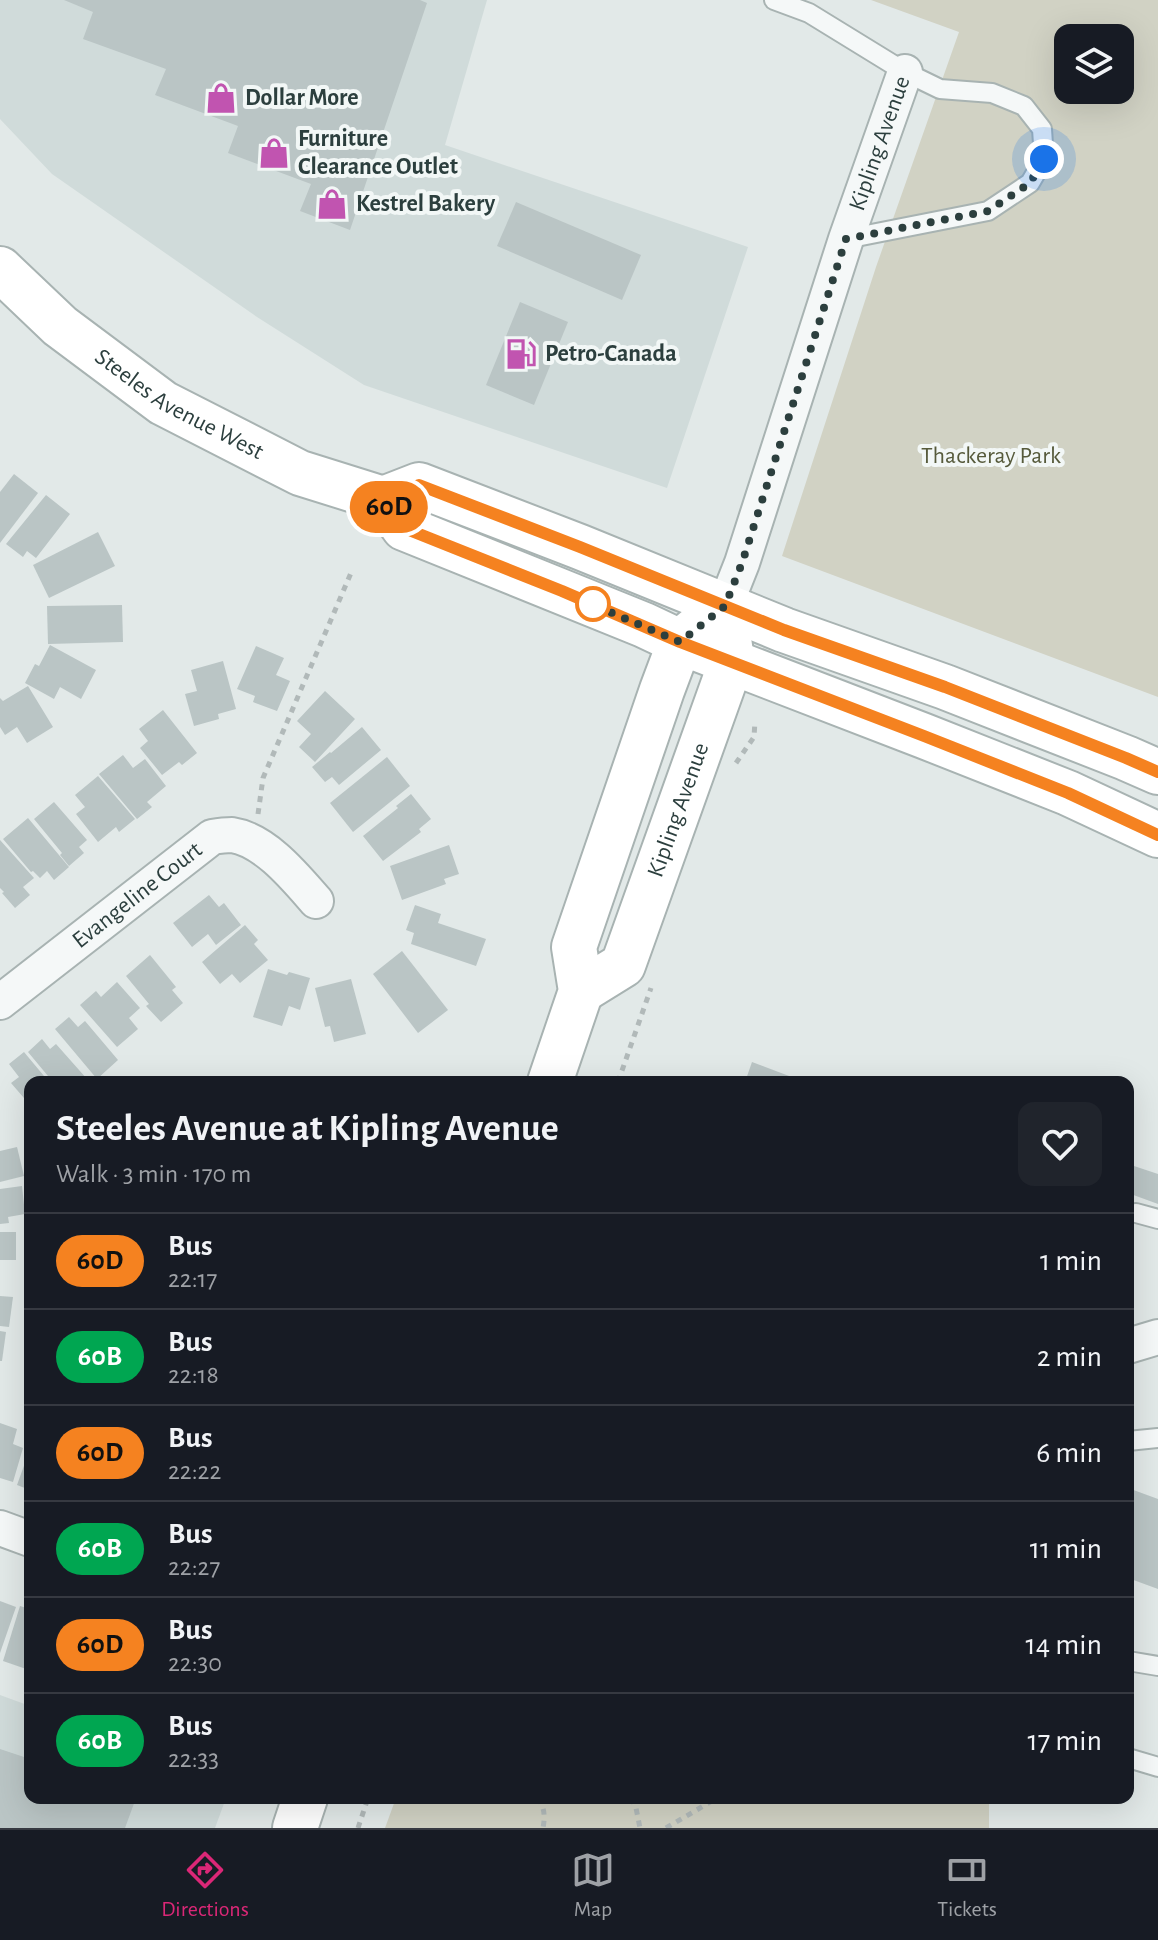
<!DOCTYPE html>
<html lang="en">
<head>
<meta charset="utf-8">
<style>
	:root { --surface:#171b24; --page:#20242c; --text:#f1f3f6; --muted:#9ea1a6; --line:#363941; --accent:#db2777 }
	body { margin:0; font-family:"Alegreya Sans",sans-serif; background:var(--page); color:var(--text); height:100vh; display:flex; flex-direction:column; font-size:30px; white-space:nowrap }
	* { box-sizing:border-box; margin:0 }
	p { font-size:26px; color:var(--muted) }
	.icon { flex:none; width:44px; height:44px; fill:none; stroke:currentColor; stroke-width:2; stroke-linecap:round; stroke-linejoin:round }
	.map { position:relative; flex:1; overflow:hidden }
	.side { position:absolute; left:24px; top:1076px; width:1110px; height:728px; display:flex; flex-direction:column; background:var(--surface); border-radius:16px; box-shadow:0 8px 32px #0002 }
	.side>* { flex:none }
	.badge { padding:0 16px; border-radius:26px; font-size:28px; line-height:52px }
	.tools { position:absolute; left:1054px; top:24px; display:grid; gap:16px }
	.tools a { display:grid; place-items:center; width:80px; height:80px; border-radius:16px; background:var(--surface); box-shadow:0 8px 32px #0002; font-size:40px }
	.you { position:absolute; width:40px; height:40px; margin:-20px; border:6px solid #fff; border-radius:50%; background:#1a73e8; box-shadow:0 0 0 12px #1a73e833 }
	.map>.badge { position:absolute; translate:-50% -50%; box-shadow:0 0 0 4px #fff }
	.round { display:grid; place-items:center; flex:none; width:84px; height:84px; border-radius:16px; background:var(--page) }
	.summary { display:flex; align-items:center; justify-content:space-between; height:136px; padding:0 32px }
	h1 { font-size:38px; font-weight:700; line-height:60px }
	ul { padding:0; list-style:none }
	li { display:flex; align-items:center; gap:24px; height:96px; padding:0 32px; border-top:2px solid var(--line) }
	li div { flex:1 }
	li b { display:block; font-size:30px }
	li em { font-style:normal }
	li .badge { min-width:88px; font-weight:700; text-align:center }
	.menu { display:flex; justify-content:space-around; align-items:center; height:112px; border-top:2px solid var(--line); background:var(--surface); font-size:22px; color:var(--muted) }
	.menu a { display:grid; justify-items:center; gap:4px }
	.menu .active { color:var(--accent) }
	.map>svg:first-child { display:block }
	.built { fill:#d0dbda }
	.green { fill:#d1d2c4; fill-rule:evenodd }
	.building { fill:#bac5c5 }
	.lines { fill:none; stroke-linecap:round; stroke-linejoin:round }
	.lane-casing { stroke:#a8b3b2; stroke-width:22 }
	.street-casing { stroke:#a8b3b2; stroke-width:38 }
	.secondary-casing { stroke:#a8b3b2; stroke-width:48 }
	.path { stroke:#b1b9b9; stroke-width:5; stroke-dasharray:6 6; stroke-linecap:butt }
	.lane { stroke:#f5f8f8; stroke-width:18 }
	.street { stroke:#f5f8f8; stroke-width:34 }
	.secondary { stroke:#fff; stroke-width:44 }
	.line-casing { stroke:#fff; stroke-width:18 }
	.line { stroke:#f58220; stroke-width:12 }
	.walk { stroke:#2c3f3e; stroke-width:8; stroke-dasharray:0 14.4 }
	.stop-dot { fill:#fff; stroke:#f58220; stroke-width:4 }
	.labels { text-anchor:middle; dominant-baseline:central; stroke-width:8; stroke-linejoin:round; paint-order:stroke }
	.poi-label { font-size:24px; font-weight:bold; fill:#2c3f3e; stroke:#f2f7f6; text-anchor:start }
	.street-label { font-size:24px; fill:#2c3f3e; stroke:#f2f7f6 }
	.park-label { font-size:24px; fill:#565a3b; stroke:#f2f7f6 }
</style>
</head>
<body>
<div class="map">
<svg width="1158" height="1828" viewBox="0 0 1158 1828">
	<rect width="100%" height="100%" fill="#e2e9e8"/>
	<g class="built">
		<path d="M0,0H487L445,145L748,247L667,488L364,385L257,317L52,174L0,119Z"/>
		<path d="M0,1695L30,1706V1798H226L215,1828H0Z"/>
	</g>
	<g class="green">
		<path d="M871,0H1158V697L782,556L876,267L959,32ZM1068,38H1120V90H1068Z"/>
		<path d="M396,1798H989V1828H385Z"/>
	</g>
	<g class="building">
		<path d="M64,0H420L427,3L350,230L300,211L311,184L228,153L238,126L155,95L166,69L83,39L93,12Z"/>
		<path d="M516,202L641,255L622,300L497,246Z"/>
		<path d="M520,302L568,322L534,405L486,385Z"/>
		<path d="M14,474L38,493L0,543V492Z"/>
		<path d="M46,495L70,514L36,558L27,551L23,557L6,544Z"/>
		<path d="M98,532L115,566L49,598L33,565Z"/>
		<path d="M122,605L123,642L48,644L47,606Z"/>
		<path d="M50,645L96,670L81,699L60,687L54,699L25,683L35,664L39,666Z"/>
		<path d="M256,646L284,658L276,675L290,681L277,711L253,702L255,696L237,689Z"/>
		<path d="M223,661L236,709L218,714L219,719L194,726L185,694L197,691L191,670Z"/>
		<path d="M28,686L53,727L27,743L17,727L5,735L0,727V698L3,701Z"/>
		<path d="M325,691L355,719L315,762L299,747L311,734L297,721Z"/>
		<path d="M163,710L197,753L182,765L179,762L162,775L140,748L148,741L139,729Z"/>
		<path d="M362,727L381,750L339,785L332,777L325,782L312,767L330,752L331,753Z"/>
		<path d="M123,755L133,768L145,759L166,786L147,802L152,807L137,819L99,774Z"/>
		<path d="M387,757L410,786L353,832L330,803Z"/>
		<path d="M98,776L135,819L119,832L116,827L98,842L76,814L85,807L75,795Z"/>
		<path d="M411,794L431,819L419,829L421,832L383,861L363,836L398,808L396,806Z"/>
		<path d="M54,802L87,840L79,847L84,853L69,866L60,855L62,853L34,819Z"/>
		<path d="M28,818L69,867L54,880L47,871L40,878L33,871L31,872L3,839Z"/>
		<path d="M0,840L34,878L23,887L30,895L15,908L2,893L4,892L0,888Z"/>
		<path d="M449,845L459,874L444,879L446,884L402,900L390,866Z"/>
		<path d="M209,895L219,907L224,903L241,925L216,945L208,934L192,947L173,923Z"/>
		<path d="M415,905L441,914L438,923L486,939L476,966L411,944L414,933L406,930Z"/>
		<path d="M245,925L258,940L254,944L268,960L240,983L232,974L220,984L202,962Z"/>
		<path d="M402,951L448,1010L418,1033L373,974Z"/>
		<path d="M150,955L176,987L172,990L183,1003L161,1022L146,1006L149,1004L126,976Z"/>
		<path d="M268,969L287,975L289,972L310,978L300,1010L289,1006L282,1026L253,1017Z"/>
		<path d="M351,979L366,1034L334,1042L330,1026L325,1027L315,988Z"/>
		<path d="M117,982L140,1008L129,1018L138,1029L117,1047L80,1005L96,991L101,997Z"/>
		<path d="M69,1017L78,1027L85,1021L118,1060L97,1079L55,1029Z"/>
		<path d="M42,1039L50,1049L56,1044L87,1079L84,1082H53L28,1052Z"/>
		<path d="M24,1052L49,1082H30V1105L11,1083L19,1077L9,1064Z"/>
		<path d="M752,1062L805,1082H745Z"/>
		<path d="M206,1078L230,1080L229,1082H205Z"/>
		<path d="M17,1147L24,1176L0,1182V1151Z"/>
		<path d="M1128,1164L1158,1174V1204L1128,1193Z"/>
		<path d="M22,1186L25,1214L8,1217L9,1223L0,1224V1189Z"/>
		<rect x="0" y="1232" width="16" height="28"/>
		<path d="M0,1296L13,1297L9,1327L0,1326Z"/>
		<path d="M0,1331L6,1332L2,1361H0Z"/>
		<path d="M0,1423L17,1429L13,1444L23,1448L13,1482L0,1478Z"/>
		<path d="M30,1449V1490L17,1485Z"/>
		<path d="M1128,1488L1158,1499V1589L1128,1578Z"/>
		<path d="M0,1601L16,1607L0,1653Z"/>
		<path d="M20,1606L30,1609L29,1670L3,1661Z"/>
		<path d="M0,1749L30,1759V1798H136L125,1828H0Z"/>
	</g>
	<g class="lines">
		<defs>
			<g id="lane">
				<path d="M774,0L809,13L905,72L940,89L992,93L1024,106L1042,129L1044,159L1030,183L988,211L846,239"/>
				<path d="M1136,1213L1158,1219"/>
				<path d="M1128,1441L1158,1438"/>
				<path d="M1128,1661L1158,1666"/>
				<path d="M1128,1758L1158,1767"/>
			</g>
			<g id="street">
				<path id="s1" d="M725,606L742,563L846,239L905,72"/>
				<path id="s2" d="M0,1002L212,837C218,836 226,835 232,835C265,840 295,877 316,901"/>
				<path d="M1128,1346L1158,1337"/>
				<path d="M0,1528L30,1539"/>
			</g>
			<g id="secondary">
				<path id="s3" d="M0,269L60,326L163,403L300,473L383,499L404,528L644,625L680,642L924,736L1068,793L1158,835"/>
				<path d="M383,499L419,485L580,547L784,630L945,687L1126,758L1158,772"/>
				<path id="s4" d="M581,991L623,965L732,660L728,632"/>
				<path d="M550,1082L581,991L574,947L662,690L680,642L703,623"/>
				<path d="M295,1828L305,1798"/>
			</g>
		</defs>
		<use href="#lane" class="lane-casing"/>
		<use href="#street" class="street-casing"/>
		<use href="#secondary" class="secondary-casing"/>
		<g class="path">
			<path d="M736,763L754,737L755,721"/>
			<path d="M258,814L263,778L351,573"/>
			<path d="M618,1082L651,988"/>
			<path d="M538,1798C545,1808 545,1817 543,1828"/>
			<path d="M631,1798L636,1808L640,1828"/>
			<path d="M358,1828L368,1798"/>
			<path d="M666,1828L717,1798"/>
		</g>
		<use href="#lane" class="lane"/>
		<use href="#street" class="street"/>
		<use href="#secondary" class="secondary"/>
	</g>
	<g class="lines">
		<defs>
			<path id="line" d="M1158,772L1126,758L945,687L784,630L580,547L419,485L383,499L404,528L562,591L680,642L924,736L1068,793L1158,835"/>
		</defs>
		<use href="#line" class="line-casing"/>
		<use href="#line" class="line"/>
		<path class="walk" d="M593,604L589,603L680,642L725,606L742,563L846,239L988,211L1030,183L1044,159"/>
	</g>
	<defs>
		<symbol id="shop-bare" viewBox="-9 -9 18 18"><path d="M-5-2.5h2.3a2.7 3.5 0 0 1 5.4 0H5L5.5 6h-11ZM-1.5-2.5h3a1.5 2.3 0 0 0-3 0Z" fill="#c154b0" stroke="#f2f7f6" stroke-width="2.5" paint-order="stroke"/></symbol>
		<symbol id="fuel-bare" viewBox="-9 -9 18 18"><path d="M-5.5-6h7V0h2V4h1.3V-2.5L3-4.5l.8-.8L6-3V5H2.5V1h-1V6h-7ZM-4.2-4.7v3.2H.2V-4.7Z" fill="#c154b0" stroke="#f2f7f6" stroke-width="2.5" paint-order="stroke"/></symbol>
	</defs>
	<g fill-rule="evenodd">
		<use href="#shop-bare" x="199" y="76" width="44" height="44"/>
		<use href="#shop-bare" x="252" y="131" width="44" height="44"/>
		<use href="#shop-bare" x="310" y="182" width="44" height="44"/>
		<use href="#fuel-bare" x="499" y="332" width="44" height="44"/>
	</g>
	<circle class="stop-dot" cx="593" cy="604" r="16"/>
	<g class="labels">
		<g class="poi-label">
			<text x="245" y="98">Dollar More</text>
			<text x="298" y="139">Furniture<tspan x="298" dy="28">Clearance Outlet</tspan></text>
			<text x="356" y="204">Kestrel Bakery</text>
			<text x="545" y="354">Petro-Canada</text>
		</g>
		<g class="street-label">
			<text stroke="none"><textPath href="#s1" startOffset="488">Kipling Avenue</textPath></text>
			<text stroke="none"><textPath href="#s3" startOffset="226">Steeles Avenue West</textPath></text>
			<text stroke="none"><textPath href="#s4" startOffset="214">Kipling Avenue</textPath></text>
			<text stroke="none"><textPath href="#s2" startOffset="174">Evangeline Court</textPath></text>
		</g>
		<g class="park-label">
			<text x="991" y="456">Thackeray Park</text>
		</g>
	</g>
</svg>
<div class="tools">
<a><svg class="icon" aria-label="layers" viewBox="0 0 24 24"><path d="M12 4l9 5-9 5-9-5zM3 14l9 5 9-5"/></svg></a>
</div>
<div class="you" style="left:1044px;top:159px"></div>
<b class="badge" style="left:389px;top:507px;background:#f58220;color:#111">60D</b>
<section class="side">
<div class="summary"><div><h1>Steeles Avenue at Kipling Avenue</h1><p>Walk · 3 min · 170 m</p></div><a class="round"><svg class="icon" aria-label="heart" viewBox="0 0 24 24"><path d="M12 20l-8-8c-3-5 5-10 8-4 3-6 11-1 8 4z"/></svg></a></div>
<ul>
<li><span class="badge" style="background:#f58220;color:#111">60D</span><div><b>Bus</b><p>22:17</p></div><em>1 min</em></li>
<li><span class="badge" style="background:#00a651;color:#fff">60B</span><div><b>Bus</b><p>22:18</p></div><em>2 min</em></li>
<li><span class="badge" style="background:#f58220;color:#111">60D</span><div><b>Bus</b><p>22:22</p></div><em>6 min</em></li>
<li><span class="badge" style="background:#00a651;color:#fff">60B</span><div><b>Bus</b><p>22:27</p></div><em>11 min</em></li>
<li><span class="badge" style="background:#f58220;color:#111">60D</span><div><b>Bus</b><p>22:30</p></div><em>14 min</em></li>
<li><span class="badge" style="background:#00a651;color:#fff">60B</span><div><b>Bus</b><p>22:33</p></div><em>17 min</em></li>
</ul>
</section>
</div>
<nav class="menu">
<a class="active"><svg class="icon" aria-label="directions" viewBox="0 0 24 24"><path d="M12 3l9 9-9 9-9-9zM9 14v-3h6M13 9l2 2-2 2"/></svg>Directions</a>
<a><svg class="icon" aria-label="map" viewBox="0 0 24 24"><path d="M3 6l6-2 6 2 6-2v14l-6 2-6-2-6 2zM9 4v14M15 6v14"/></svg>Map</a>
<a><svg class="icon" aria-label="tickets" viewBox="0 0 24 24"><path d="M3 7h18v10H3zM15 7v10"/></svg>Tickets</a>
</nav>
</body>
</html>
